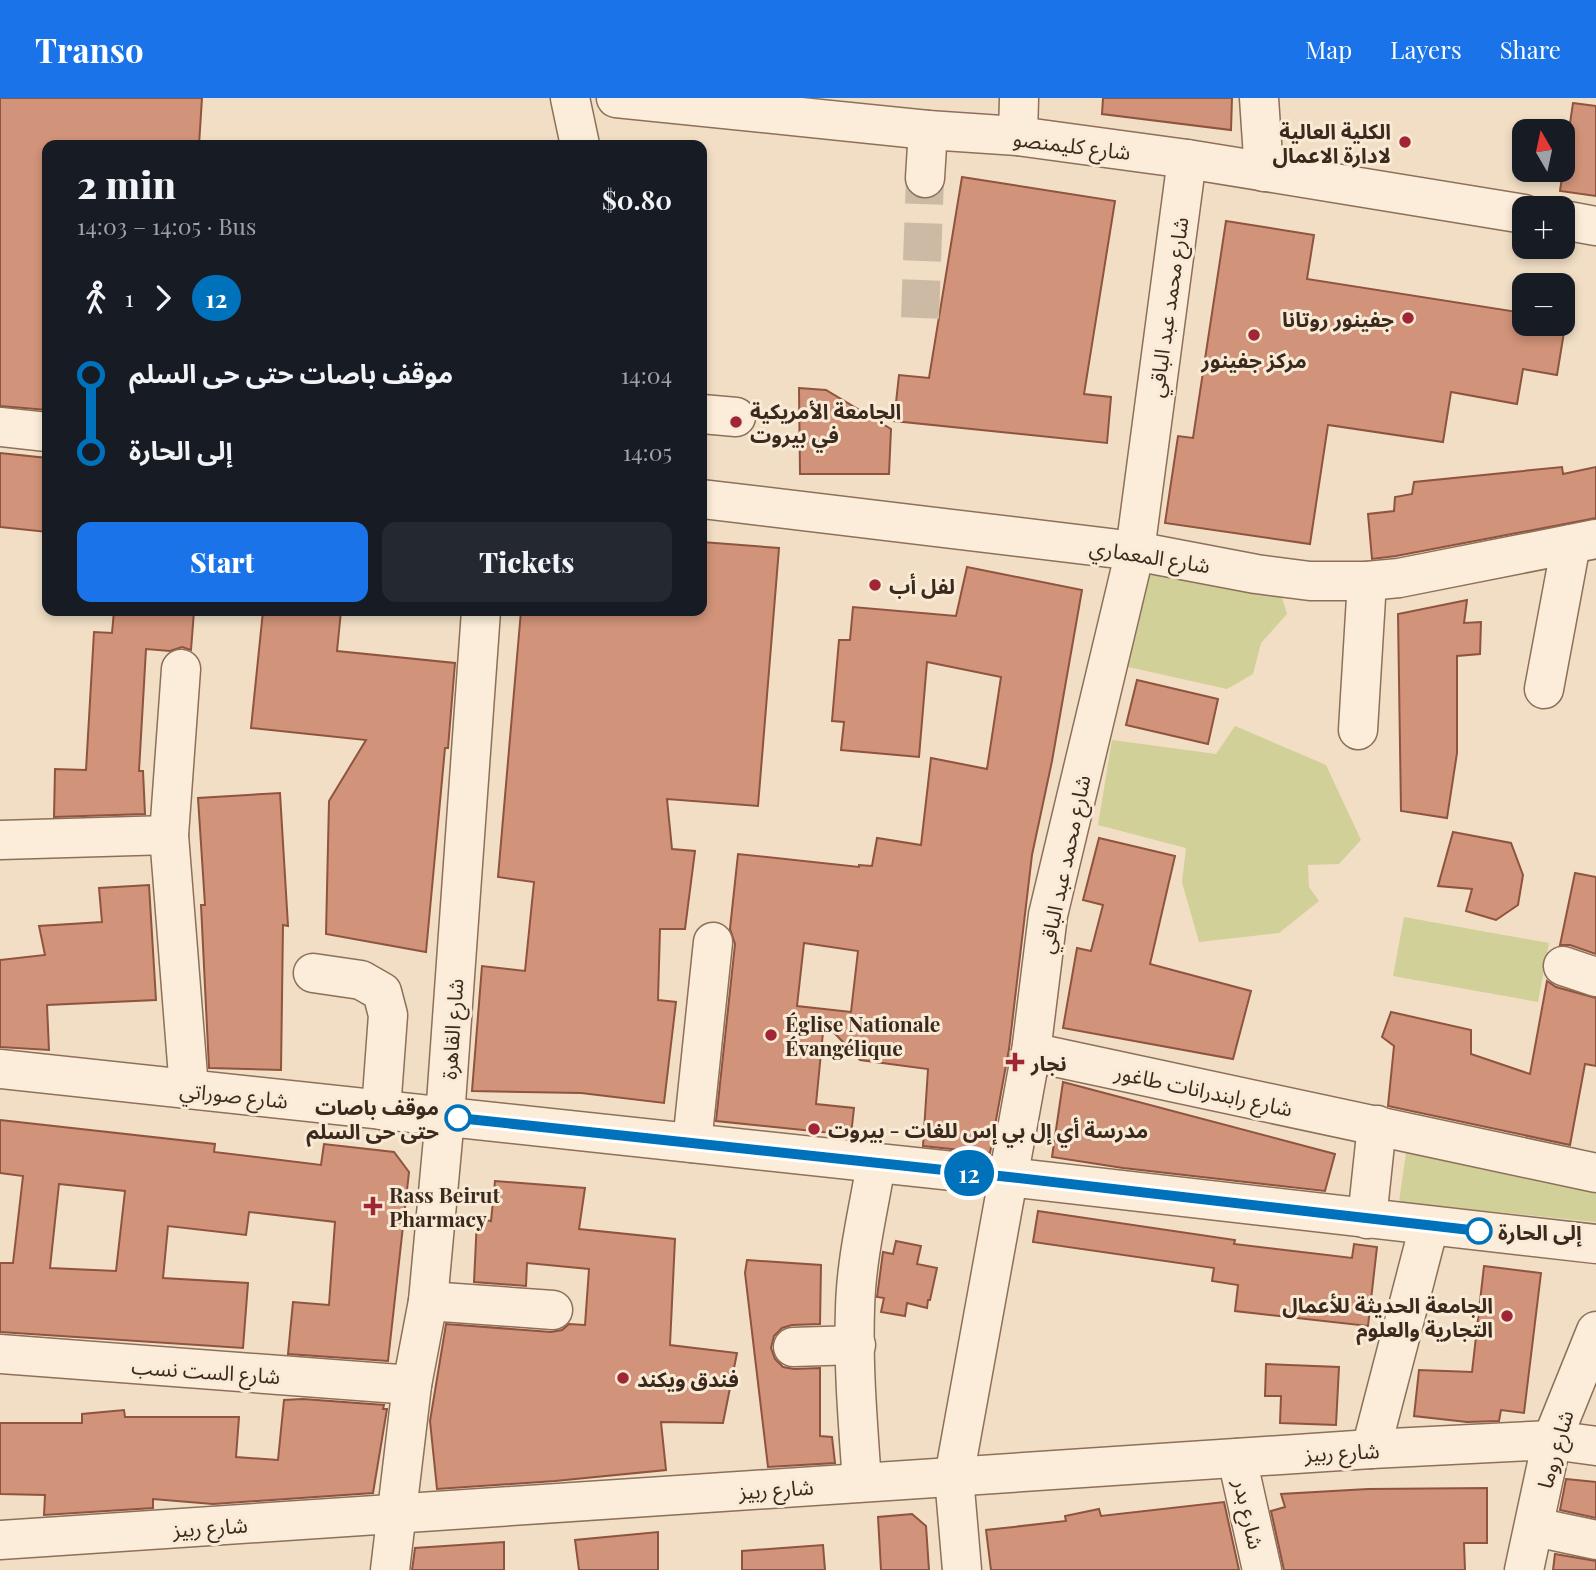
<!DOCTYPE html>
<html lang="en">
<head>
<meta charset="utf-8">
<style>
	:root { --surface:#171b24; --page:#242831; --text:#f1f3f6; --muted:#9ea1a6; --accent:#1a73e8 }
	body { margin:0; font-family:"Playfair Display","Noto Sans Arabic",serif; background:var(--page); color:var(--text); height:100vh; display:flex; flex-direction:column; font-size:26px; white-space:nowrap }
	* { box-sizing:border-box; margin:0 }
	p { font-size:23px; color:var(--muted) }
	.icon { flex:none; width:38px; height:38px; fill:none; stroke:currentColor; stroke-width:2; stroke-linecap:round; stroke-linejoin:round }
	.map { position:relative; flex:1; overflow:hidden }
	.panel { position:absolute; left:42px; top:42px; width:665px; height:476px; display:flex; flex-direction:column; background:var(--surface); border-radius:14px; box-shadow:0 4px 10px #0003 }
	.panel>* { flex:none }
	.badge { padding:0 14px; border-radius:23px; font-size:24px; line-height:46px }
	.needle { width:46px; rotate:351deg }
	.controls { position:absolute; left:1512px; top:21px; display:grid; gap:14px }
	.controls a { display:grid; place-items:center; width:63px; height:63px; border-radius:14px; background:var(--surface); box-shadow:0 4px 10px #0003; font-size:35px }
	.map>.badge { position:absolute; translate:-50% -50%; box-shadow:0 0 0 4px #fff }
	.legs { display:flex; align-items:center; gap:10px; height:77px; padding:0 35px; font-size:23px }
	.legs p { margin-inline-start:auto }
	.overview { display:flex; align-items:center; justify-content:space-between; height:119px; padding:0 35px }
	h1 { font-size:38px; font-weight:800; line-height:52px }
	.button { display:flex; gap:14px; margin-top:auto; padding:14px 35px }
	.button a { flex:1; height:80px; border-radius:14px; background:var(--accent); color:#fff; font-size:28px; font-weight:800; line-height:80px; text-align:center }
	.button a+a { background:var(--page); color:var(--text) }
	ul { padding:0 35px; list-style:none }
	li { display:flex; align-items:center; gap:24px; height:77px; font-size:26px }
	li i { display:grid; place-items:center; width:10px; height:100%; margin:0 9px; background:currentColor }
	li i::after { content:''; width:18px; height:18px; margin:-9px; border:5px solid; border-radius:50%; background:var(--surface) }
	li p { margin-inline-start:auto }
	li:first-child i { background:linear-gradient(#0000 50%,currentColor 0) }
	li:last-child i { background:linear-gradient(currentColor 50%,#0000 0) }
	header { display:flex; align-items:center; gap:42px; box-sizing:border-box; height:98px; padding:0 35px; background:var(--accent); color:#fff }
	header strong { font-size:33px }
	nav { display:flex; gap:38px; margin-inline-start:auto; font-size:24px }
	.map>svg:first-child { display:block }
	.green { fill:#d0d098 }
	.building { fill:#d19379; stroke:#8e543e; stroke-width:2; fill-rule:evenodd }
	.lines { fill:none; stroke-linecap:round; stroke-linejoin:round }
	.minor-tunnel { stroke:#cdbaa4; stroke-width:38; stroke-dasharray:38 19; stroke-linecap:butt }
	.minor-casing { stroke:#8d6f5a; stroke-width:41 }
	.minor { stroke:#fbedd9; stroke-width:38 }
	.line-1-casing { stroke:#fff; stroke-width:16 }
	.line-1 { stroke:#0072bc; stroke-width:10 }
	.poi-dot { fill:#a02635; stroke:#f8ead5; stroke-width:2.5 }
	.stop-1-dot { fill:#fff; stroke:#0072bc; stroke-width:3.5 }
	.labels { text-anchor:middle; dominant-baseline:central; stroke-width:6; stroke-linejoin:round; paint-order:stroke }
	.poi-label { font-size:21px; font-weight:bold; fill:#3c291e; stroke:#f8ead5; text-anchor:start }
	.street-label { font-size:21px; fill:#3c291e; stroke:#f8ead5 }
	.stop-label { font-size:21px; font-weight:bold; fill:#3c291e; stroke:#f8ead5; text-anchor:end }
</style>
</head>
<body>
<header>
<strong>Transo</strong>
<nav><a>Map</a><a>Layers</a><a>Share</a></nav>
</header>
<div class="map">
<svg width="1596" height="1472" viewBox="0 0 1596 1472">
	<rect width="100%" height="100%" fill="#f1dec5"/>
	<g class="green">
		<path d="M1146,475L1280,493L1287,516L1261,545L1253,576L1227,591L1124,568Z"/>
		<path d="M1235,628L1326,667L1361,742L1339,766L1308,767L1309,789L1319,803L1279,835L1199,844L1182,784L1186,750L1098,727L1112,642L1216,656Z"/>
		<path d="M1404,819L1549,845L1538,904L1393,878Z"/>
		<path d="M1407,1048L1596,1095V1124L1399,1104Z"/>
	</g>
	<g class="building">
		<path d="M0,0H202L199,47H47V312L0,308Z"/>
		<path d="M1103,0H1232L1231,32L1102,16Z"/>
		<path d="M1573,5L1596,8V98L1560,93Z"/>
		<path d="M962,79L1115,103L1084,296L1111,299L1107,345L894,323L899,277L929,280Z"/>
		<path d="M1226,123L1314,137L1307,181L1524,215V226H1563V221L1566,222L1557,277L1523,271L1517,306L1451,294L1443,344L1328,327L1310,446L1165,425L1178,338L1193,340Z"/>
		<path d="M799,290L826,292L891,331L889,376H800Z"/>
		<path d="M0,355L47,360V434L0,429Z"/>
		<path d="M1562,369L1563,376L1596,369V420L1396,458L1372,461L1368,416L1394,413L1395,399L1412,396L1414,384Z"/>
		<path d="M702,444L779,450L758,708L667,701L672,751L695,753L685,831H660L658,902L676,904L664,1005L581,995L472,993L482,868L525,873L534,784L498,779L521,513H702Z"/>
		<path d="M967,469L1082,492L1052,663L1032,757L1009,951L990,1055L923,1048L928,971L860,962L824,924L816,1006L854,1010L851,1037L716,1023L735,846L730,831L738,756L859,769V767L872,768L877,740L921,747L931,660L987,671L1001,579L927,564L919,659L841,652L844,624L832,623L839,542H850L853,509L956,518ZM804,845L858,853L851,914L797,908Z"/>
		<path d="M1467,502L1464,525L1481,524L1480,556L1457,558V655L1447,720L1401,713L1398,516Z"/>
		<path d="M114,513H194L191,552L182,549L170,553L146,551L139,673H143L145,716L54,719L55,671L86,672L94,534L112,535Z"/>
		<path d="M263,513H341L337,553L455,565L448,650H445L426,854L326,836L329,703L366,642L251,630Z"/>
		<path d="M1137,582L1218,601L1208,646L1126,627Z"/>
		<path d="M280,695L288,828L283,827L281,972L209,970L201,807H205L198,700Z"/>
		<path d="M1453,734L1511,745L1523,777L1518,807L1496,822L1466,813L1472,791L1438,788Z"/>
		<path d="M1099,740L1175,758L1150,866L1251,893L1233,961L1063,930L1077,850L1091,853L1103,807L1083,802Z"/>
		<path d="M1575,775L1596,779V856L1570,847H1560Z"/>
		<path d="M149,787L156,902L47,907L49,952L0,949V862L45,857L39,828L102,824L99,790Z"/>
		<path d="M1547,883L1556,889L1596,900V968L1585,966L1570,1047L1388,1008L1394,948L1382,939L1391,914L1471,932V956L1530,976Z"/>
		<path d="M1063,984L1335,1056L1325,1093L1123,1070L1052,1059Z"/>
		<path d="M0,1022L215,1046L214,1054L321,1067L324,1046L394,1054L409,1074L388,1263L288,1256L293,1204L329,1207L335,1124L249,1114L246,1137L168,1128L163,1180L248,1185L243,1250L0,1234V1165H13L23,1078L0,1075ZM59,1086L125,1093L116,1173L50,1170Z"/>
		<path d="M495,1083L585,1090L579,1131L675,1141L670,1247L737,1255L723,1325L661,1324L666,1372L555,1383L437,1391L430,1323L446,1226L551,1234L562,1232L569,1226L585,1227L589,1171L527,1165L526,1188L474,1184L477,1121L491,1123Z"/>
		<path d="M1038,1113L1235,1142L1234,1146L1352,1160L1354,1146L1377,1149L1368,1228L1235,1213L1238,1187L1212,1183L1214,1170L1033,1144Z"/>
		<path d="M896,1143L921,1148L917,1166L937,1170L930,1202H928L927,1210L907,1205L905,1218L881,1214L884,1200L877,1199L883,1154L893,1156Z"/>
		<path d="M747,1162L821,1167L820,1226L792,1227L782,1230L774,1238L771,1250L775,1261L783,1269L794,1271L820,1270V1338L832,1339L835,1365L768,1369L745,1175Z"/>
		<path d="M1484,1168L1541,1175L1524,1315L1501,1312L1499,1323L1467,1324L1414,1318L1419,1272L1472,1274Z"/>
		<path d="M1266,1266L1339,1269L1336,1327L1280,1325L1281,1298H1265Z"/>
		<path d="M303,1301L384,1307L383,1311H387L373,1395L213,1406L153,1401V1410L44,1417L45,1397L0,1396V1325H82V1316L124,1312L125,1319H239L236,1359L278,1362L284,1302Z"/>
		<path d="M1566,1381L1596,1384V1420L1560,1412Z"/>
		<path d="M1487,1390V1445H1464L1465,1472H1284L1271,1413L1285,1409L1281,1396L1368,1391Z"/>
		<path d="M1224,1404L1239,1472H991L986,1432L1066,1423L1065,1418L1099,1411L1101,1418Z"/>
		<path d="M912,1416L926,1428L929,1472H881L878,1419Z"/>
		<path d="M658,1434V1472H579L575,1442Z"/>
		<path d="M504,1444V1472H412L415,1450Z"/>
		<path d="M823,1447L825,1472H742V1453Z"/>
		<path d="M1555,1456L1596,1463V1472H1553Z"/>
	</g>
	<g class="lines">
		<path class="minor-tunnel" d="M920,220L925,80"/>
		<defs>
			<g id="minor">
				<path d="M570,0L580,47"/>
				<path d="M616,0L928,32L1018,38L1187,61L1524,116"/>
				<path d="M1259,0L1264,74"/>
				<path d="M1018,38L1019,0"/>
				<path d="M925,80L928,32"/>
				<path d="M1563,122L1596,128"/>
				<path d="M702,316L736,319"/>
				<path d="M0,329L47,334"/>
				<path d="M702,401L1135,453L1256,476L1310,483H1367L1399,480L1596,441"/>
				<path d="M181,571L169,737L189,991"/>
				<path d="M1544,591L1571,446"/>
				<path d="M1358,632L1367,483"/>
				<path d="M0,742L169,737"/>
				<path d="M1563,868L1596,879"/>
				<path d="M313,875L361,882L382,894L388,917L381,1012"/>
				<path d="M1031,954L1596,1075"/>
				<path d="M0,971L1009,1079L1596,1146"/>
				<path d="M692,1045L713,844"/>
				<path d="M1367,1121L1377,1027"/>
				<path d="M428,1203L553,1212"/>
				<path d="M793,1249L856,1247"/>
				<path d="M0,1256L412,1287"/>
				<path d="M1371,1351L1429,1128"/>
				<path d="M1237,1360L1262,1472"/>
				<path d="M862,1384C858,1327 853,1268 855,1211C856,1162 868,1114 876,1066"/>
				<path d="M1535,1429L1596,1442"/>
				<path d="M0,1442L1371,1351L1552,1342L1596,1348"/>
				<path d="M390,1472L412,1287L428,1203L445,1019L481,513"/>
				<path d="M962,1472L954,1379L1031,954L1048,817L1135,453L1187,61"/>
				<path d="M1524,1472L1552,1342L1596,1233"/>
			</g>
		</defs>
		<use href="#minor" class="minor-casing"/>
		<use href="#minor" class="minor"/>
	</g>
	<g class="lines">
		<defs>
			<path id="line-1" d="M458,1020L1009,1079L1479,1133"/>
		</defs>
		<use href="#line-1" class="line-1-casing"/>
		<use href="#line-1" class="line-1"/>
	</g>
	<g class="poi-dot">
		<circle cx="1405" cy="44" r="7"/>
		<circle cx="1408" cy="220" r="7"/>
		<circle cx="1254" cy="237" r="7"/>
		<circle cx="736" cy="324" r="7"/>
		<circle cx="875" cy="487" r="7"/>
		<circle cx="771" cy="937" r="7"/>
		<path d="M1011.5 953.5h7v7h7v7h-7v7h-7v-7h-7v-7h7z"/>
		<circle cx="814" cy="1031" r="7"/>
		<path d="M369.5 1097.5h7v7h7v7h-7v7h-7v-7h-7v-7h7z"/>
		<circle cx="1507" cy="1218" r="7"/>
		<circle cx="623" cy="1280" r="7"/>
	</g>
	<g class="stop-1-dot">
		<circle cx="458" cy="1020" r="12"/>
		<circle cx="1479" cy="1133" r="12"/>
	</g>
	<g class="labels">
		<g class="poi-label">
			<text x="1391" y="32" text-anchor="end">الكلية العالية<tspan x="1391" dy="24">لادارة الاعمال</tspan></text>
			<text x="1394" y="220" text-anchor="end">جفينور روتانا</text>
			<text x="1254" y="261" text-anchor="middle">مركز جفينور</text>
			<text x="750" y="312">الجامعة الأمريكية<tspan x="750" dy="24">في بيروت</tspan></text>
			<text x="889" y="487">لفل أب</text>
			<text x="785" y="925">Église Nationale<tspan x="785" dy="24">Évangélique</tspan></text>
			<text x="1031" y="964">نجار</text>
			<text x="828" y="1031">مدرسة أي إل بي إس للغات - بيروت</text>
			<text x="389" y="1096">Rass Beirut<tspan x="389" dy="24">Pharmacy</tspan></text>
			<text x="1493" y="1206" text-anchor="end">الجامعة الحديثة للأعمال<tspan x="1493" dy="24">التجارية والعلوم</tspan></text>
			<text x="637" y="1280">فندق ويكند</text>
		</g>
		<g class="street-label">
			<text transform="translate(1072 46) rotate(7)">شارع كليمنصو</text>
			<text transform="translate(1167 209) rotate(-82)">شارع محمد عبد الباقي</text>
			<text transform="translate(1150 457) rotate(9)">شارع المعماري</text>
			<text transform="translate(1063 766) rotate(-78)">شارع محمد عبد الباقي</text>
			<text transform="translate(451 931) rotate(-86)">شارع القاهرة</text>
			<text transform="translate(1204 991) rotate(12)">شارع رابندرانات طاغور</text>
			<text transform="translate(234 996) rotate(6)">شارع صوراتي</text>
			<text transform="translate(206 1272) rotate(4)">شارع الست نسب</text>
			<text transform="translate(1554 1351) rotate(-74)">شارع روما</text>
			<text transform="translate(1342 1353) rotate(-3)">شارع ربيز</text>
			<text transform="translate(776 1390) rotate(-4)">شارع ربيز</text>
			<text transform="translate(1250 1416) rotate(77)">شارع بدر</text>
			<text transform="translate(210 1428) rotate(-4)">شارع ربيز</text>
		</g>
		<g class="stop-label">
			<text x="439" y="1008">موقف باصات<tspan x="439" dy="24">حتی حی السلم</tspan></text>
			<text x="1498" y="1133" text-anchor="start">إلی الحارة</text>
		</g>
	</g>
</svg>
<div class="controls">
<a><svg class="needle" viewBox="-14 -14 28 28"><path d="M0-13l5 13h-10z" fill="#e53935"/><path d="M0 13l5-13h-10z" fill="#9ea1a6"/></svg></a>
<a>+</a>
<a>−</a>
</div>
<b class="badge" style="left:969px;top:1075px;background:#0072bc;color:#fff">12</b>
<section class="panel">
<div class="overview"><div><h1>2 min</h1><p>14:03 – 14:05 · Bus</p></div><b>$0.80</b></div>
<div class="legs"><svg class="icon" aria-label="walk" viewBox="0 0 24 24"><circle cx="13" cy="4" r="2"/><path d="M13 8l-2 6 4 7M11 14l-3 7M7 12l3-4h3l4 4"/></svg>1<svg class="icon" aria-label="forward" viewBox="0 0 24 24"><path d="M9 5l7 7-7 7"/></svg><b class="badge" style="background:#0072bc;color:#fff">12</b></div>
<ul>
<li><i style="color:#0072bc"></i><b>موقف باصات حتی حی السلم</b><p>14:04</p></li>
<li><i style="color:#0072bc"></i><b>إلی الحارة</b><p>14:05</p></li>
</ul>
<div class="button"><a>Start</a><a>Tickets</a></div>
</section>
</div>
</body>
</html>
